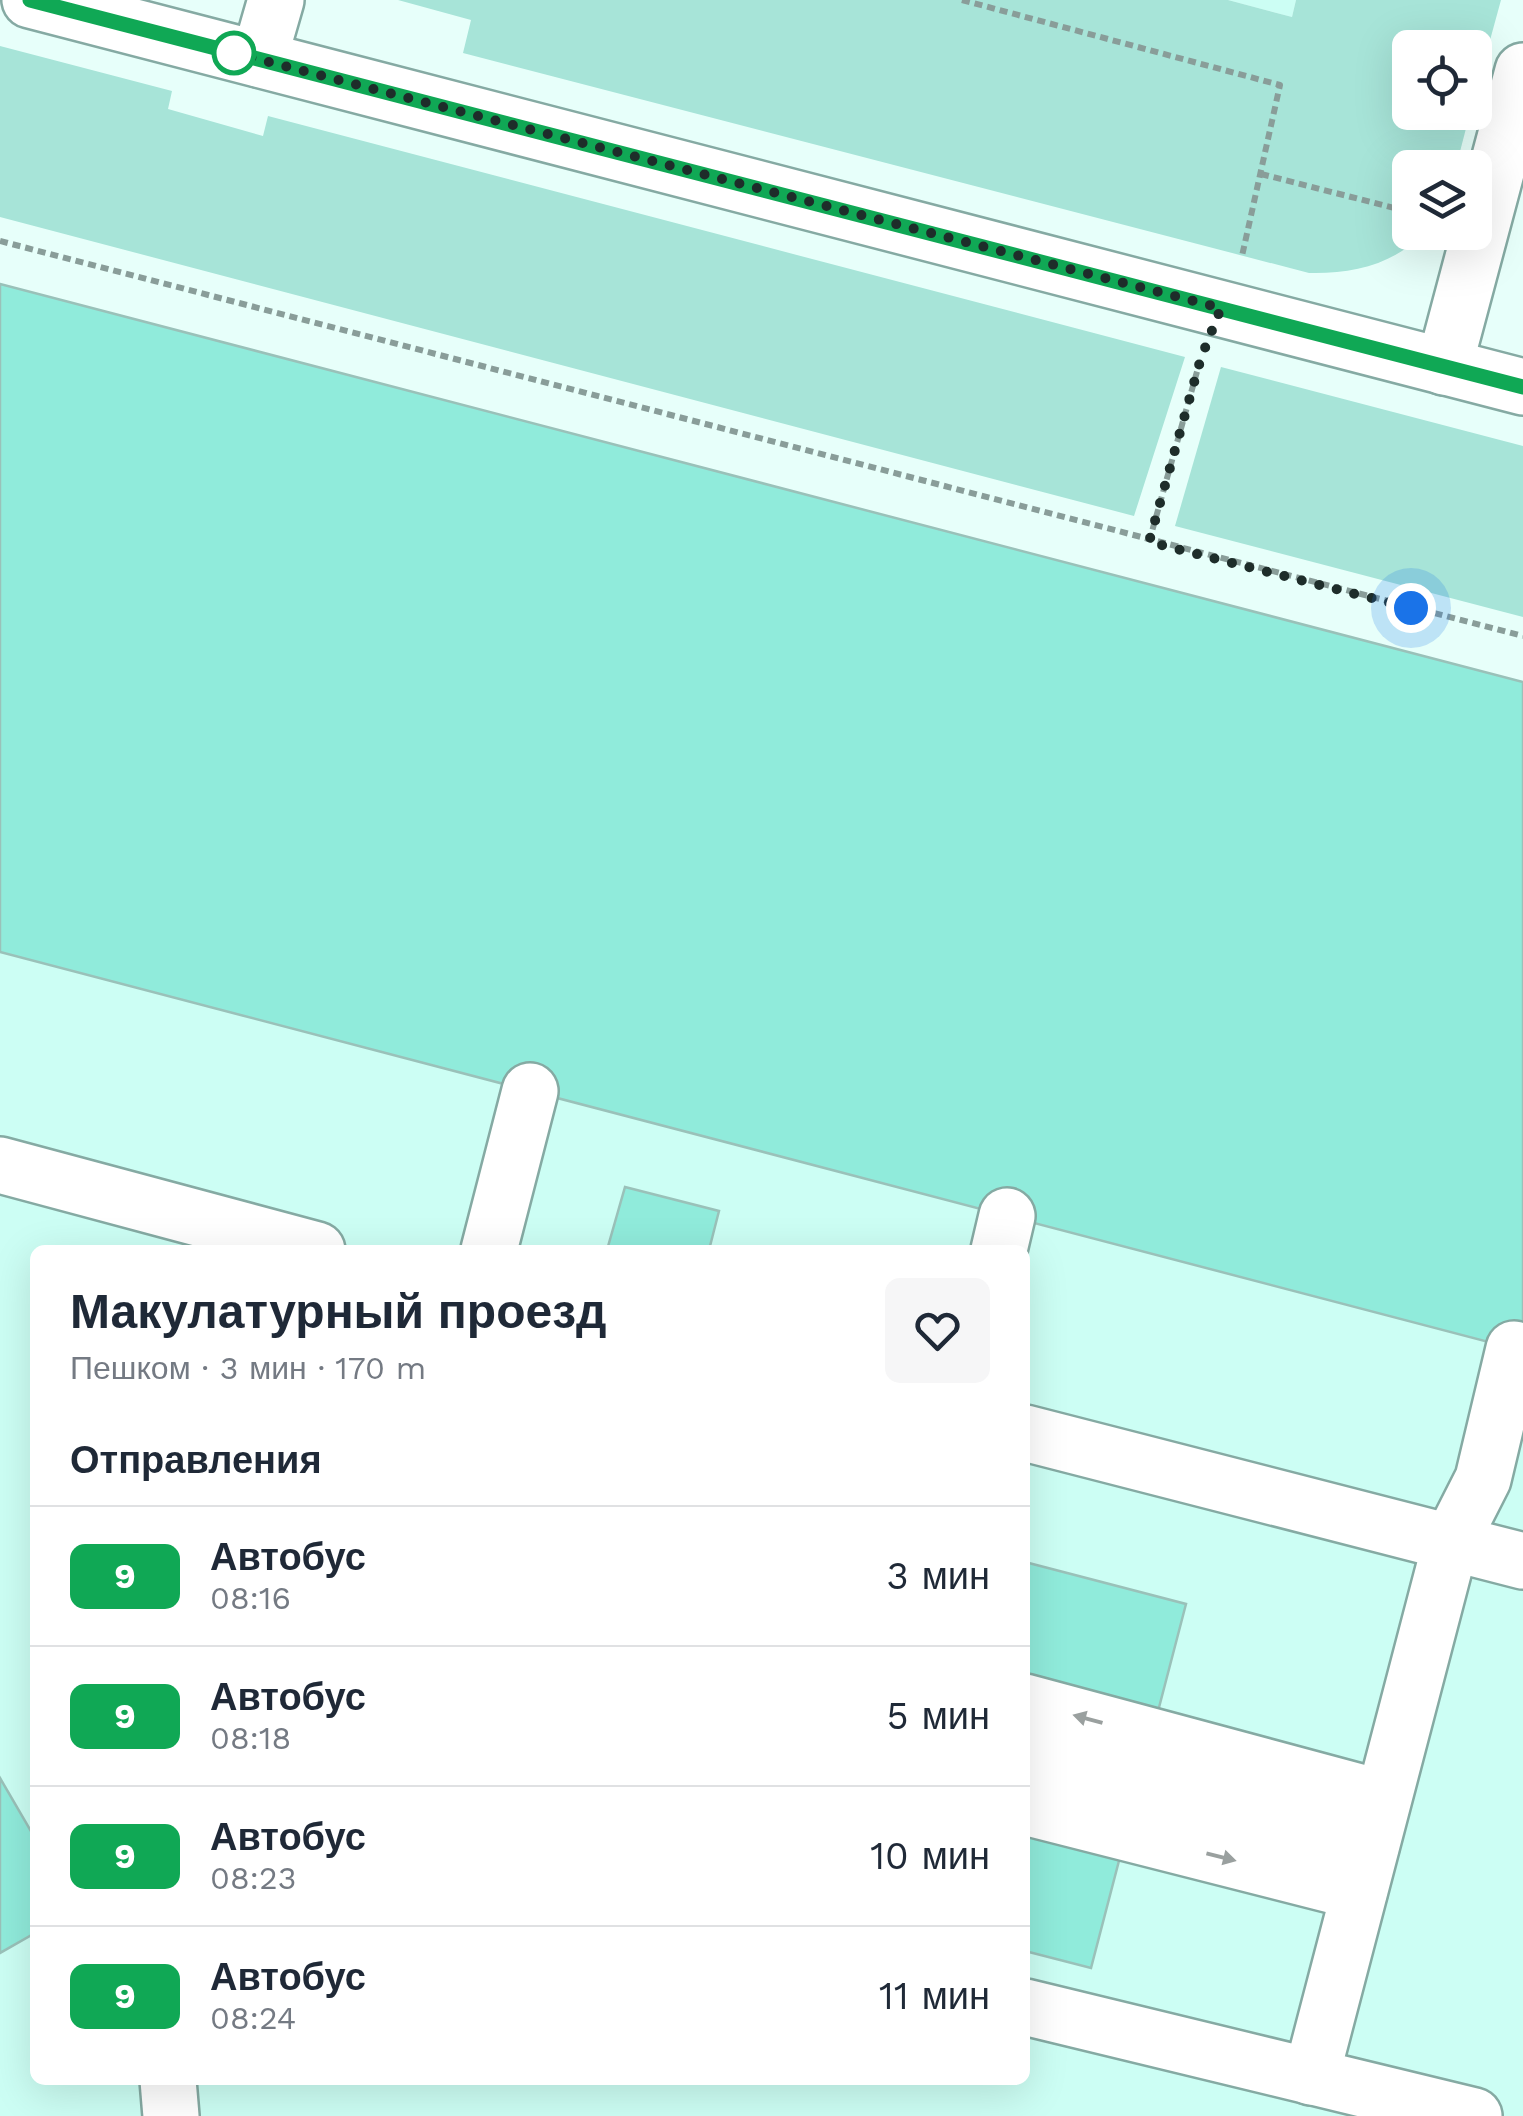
<!DOCTYPE html>
<html lang="ru">
<head>
<meta charset="utf-8">
<style>
	:root { --surface:#fff; --page:#f6f6f7; --text:#1f2937; --muted:#747a83; --line:#e0e1e3 }
	body { margin:0; font-family:"Work Sans",sans-serif; background:var(--page); color:var(--text); height:100vh; display:flex; flex-direction:column; font-size:38px; white-space:nowrap }
	* { box-sizing:border-box; margin:0 }
	p { font-size:32px; color:var(--muted) }
	.icon { flex:none; width:55px; height:55px; fill:none; stroke:currentColor; stroke-width:2; stroke-linecap:round; stroke-linejoin:round }
	.map { position:relative; flex:1; overflow:hidden }
	.drawer { position:absolute; left:30px; top:1245px; width:1000px; height:840px; display:flex; flex-direction:column; background:var(--surface); border-radius:15px; box-shadow:0 10px 40px #0002 }
	.drawer>* { flex:none }
	.badge { padding:0 20px; border-radius:15px; font-size:35px; line-height:65px }
	.fabs { position:absolute; left:1392px; top:30px; display:grid; gap:20px }
	.fabs a { display:grid; place-items:center; width:100px; height:100px; border-radius:15px; background:var(--surface); box-shadow:0 10px 40px #0002; font-size:50px }
	.you { position:absolute; width:50px; height:50px; margin:-25px; border:8px solid #fff; border-radius:50%; background:#1a73e8; box-shadow:0 0 0 15px #1a73e833 }
	.map>.badge { position:absolute; translate:-50% -50%; box-shadow:0 0 0 5px #fff }
	h2 { padding:0 40px; font-size:38px; line-height:90px }
	.round { display:grid; place-items:center; flex:none; width:105px; height:105px; border-radius:15px; background:var(--page) }
	.overview { display:flex; align-items:center; justify-content:space-between; height:170px; padding:0 40px }
	h1 { font-size:48px; font-weight:700; line-height:75px }
	ul { padding:0; list-style:none }
	li { display:flex; align-items:center; gap:30px; height:140px; padding:0 40px; border-top:2px solid var(--line) }
	li div { flex:1 }
	li b { display:block; font-size:38px }
	li em { font-style:normal }
	li .badge { min-width:110px; font-weight:700; text-align:center }
	.map>svg:first-child { display:block }
	.built { fill:#ccfef4; fill-rule:evenodd }
	.green { fill:#a7e4d8 }
	.building { fill:#90ebdb; stroke:#9ac1b9; stroke-width:2.5 }
	.lines { fill:none; stroke-linecap:round; stroke-linejoin:round }
	.minor-casing { stroke:#85aaa3; stroke-width:60 }
	.path { stroke:#899d99; stroke-width:6; stroke-dasharray:8 5; stroke-linecap:butt }
	.minor { stroke:#fff; stroke-width:55 }
	.oneway { fill:#9aa09f }
	.line-casing { stroke:#fff; stroke-width:22 }
	.line { stroke:#10a855; stroke-width:15 }
	.walk { stroke:#1e2d2a; stroke-width:10; stroke-dasharray:0 18 }
	.stop-dot { fill:#fff; stroke:#10a855; stroke-width:5 }
</style>
</head>
<body>
<div class="map">
<svg width="1523" height="2116" viewBox="0 0 1523 2116">
	<rect width="100%" height="100%" fill="#e7fffa"/>
	<g class="built">
		<path d="M1228,0H1296L1292,17Z"/>
		<path d="M0,284L1523,682V2116H0ZM35,1250H1025V2080H35Z"/>
	</g>
	<g class="green">
		<path d="M398,0H1228L1292,17L1296,0H1501L1475,95V48H1410V112L1470,113L1456,167L1410,168V232L1424,233C1393,265 1352,274 1309,273L463,53L471,20Z"/>
		<path d="M0,46L172,91L168,109L263,136L268,116L1185,357L1134,516L0,217Z"/>
		<path d="M1221,367L1523,446V617L1175,526Z"/>
	</g>
	<g class="building">
		<path d="M0,284L1523,682V1351L0,952Z"/>
		<path d="M625,1187L719,1211L709,1250H607Z"/>
		<path d="M1025,1562L1186,1604L1091,1968L1025,1951Z"/>
		<path d="M0,1778L35,1838V1933L0,1953Z"/>
	</g>
	<g class="lines">
		<defs>
			<g id="minor">
				<path d="M30,0L1523,387"/>
				<path d="M259,59L276,0"/>
				<path d="M1444,367L1523,71"/>
				<path d="M0,1165L317,1250"/>
				<path d="M489,1250L530,1091"/>
				<path d="M999,1250L1007,1216"/>
				<path d="M1025,1433L1523,1561"/>
				<path d="M1025,1702L1382,1798"/>
				<path d="M1025,1756L1371,1846"/>
				<path d="M1025,1807L1359,1892"/>
				<path d="M1025,2007L1474,2116"/>
				<path d="M1311,2077L1451,1542L1483,1479L1514,1349"/>
				<path d="M168,2080L171,2116"/>
			</g>
		</defs>
		<use href="#minor" class="minor-casing"/>
		<g class="path">
			<path d="M962,0L1280,85L1242,256"/>
			<path d="M1261,174L1410,212"/>
			<path d="M0,241L1523,636"/>
			<path d="M1149,542L1200,361"/>
		</g>
		<use href="#minor" class="minor"/>
	</g>
	<defs><path id="oneway-solid" d="M-6-.8H1V-3.2L6.5 0L1 3.2V.8H-6Z" transform="scale(2.5)"/></defs>
	<g class="oneway">
		<use href="#oneway-solid" transform="translate(1088 1719) rotate(-165)"/>
		<use href="#oneway-solid" transform="translate(1221 1857) rotate(14)"/>
	</g>
	<g class="lines">
		<defs>
			<path id="line" d="M30,0L1523,387"/>
		</defs>
		<use href="#line" class="line-casing"/>
		<use href="#line" class="line"/>
		<path class="walk" d="M234,53L1221,308L1201,358L1149,542L1411,608"/>
	</g>
	<circle class="stop-dot" cx="234" cy="53" r="20"/>
</svg>
<div class="fabs">
<a><svg class="icon" aria-label="locate" viewBox="0 0 24 24"><circle cx="12" cy="12" r="6"/><path d="M12 2v4M12 18v4M2 12h4M18 12h4"/></svg></a>
<a><svg class="icon" aria-label="layers" viewBox="0 0 24 24"><path d="M12 4l9 5-9 5-9-5zM3 14l9 5 9-5"/></svg></a>
</div>
<div class="you" style="left:1411px;top:608px"></div>
<section class="drawer">
<div class="overview"><div><h1>Макулатурный проезд</h1><p>Пешком · 3 мин · 170 m</p></div><a class="round"><svg class="icon" aria-label="heart" viewBox="0 0 24 24"><path d="M12 20l-8-8c-3-5 5-10 8-4 3-6 11-1 8 4z"/></svg></a></div>
<h2>Отправления</h2>
<ul>
<li><span class="badge" style="background:#10a855;color:#fff">9</span><div><b>Автобус</b><p>08:16</p></div><em>3 мин</em></li>
<li><span class="badge" style="background:#10a855;color:#fff">9</span><div><b>Автобус</b><p>08:18</p></div><em>5 мин</em></li>
<li><span class="badge" style="background:#10a855;color:#fff">9</span><div><b>Автобус</b><p>08:23</p></div><em>10 мин</em></li>
<li><span class="badge" style="background:#10a855;color:#fff">9</span><div><b>Автобус</b><p>08:24</p></div><em>11 мин</em></li>
</ul>
</section>
</div>
</body>
</html>
